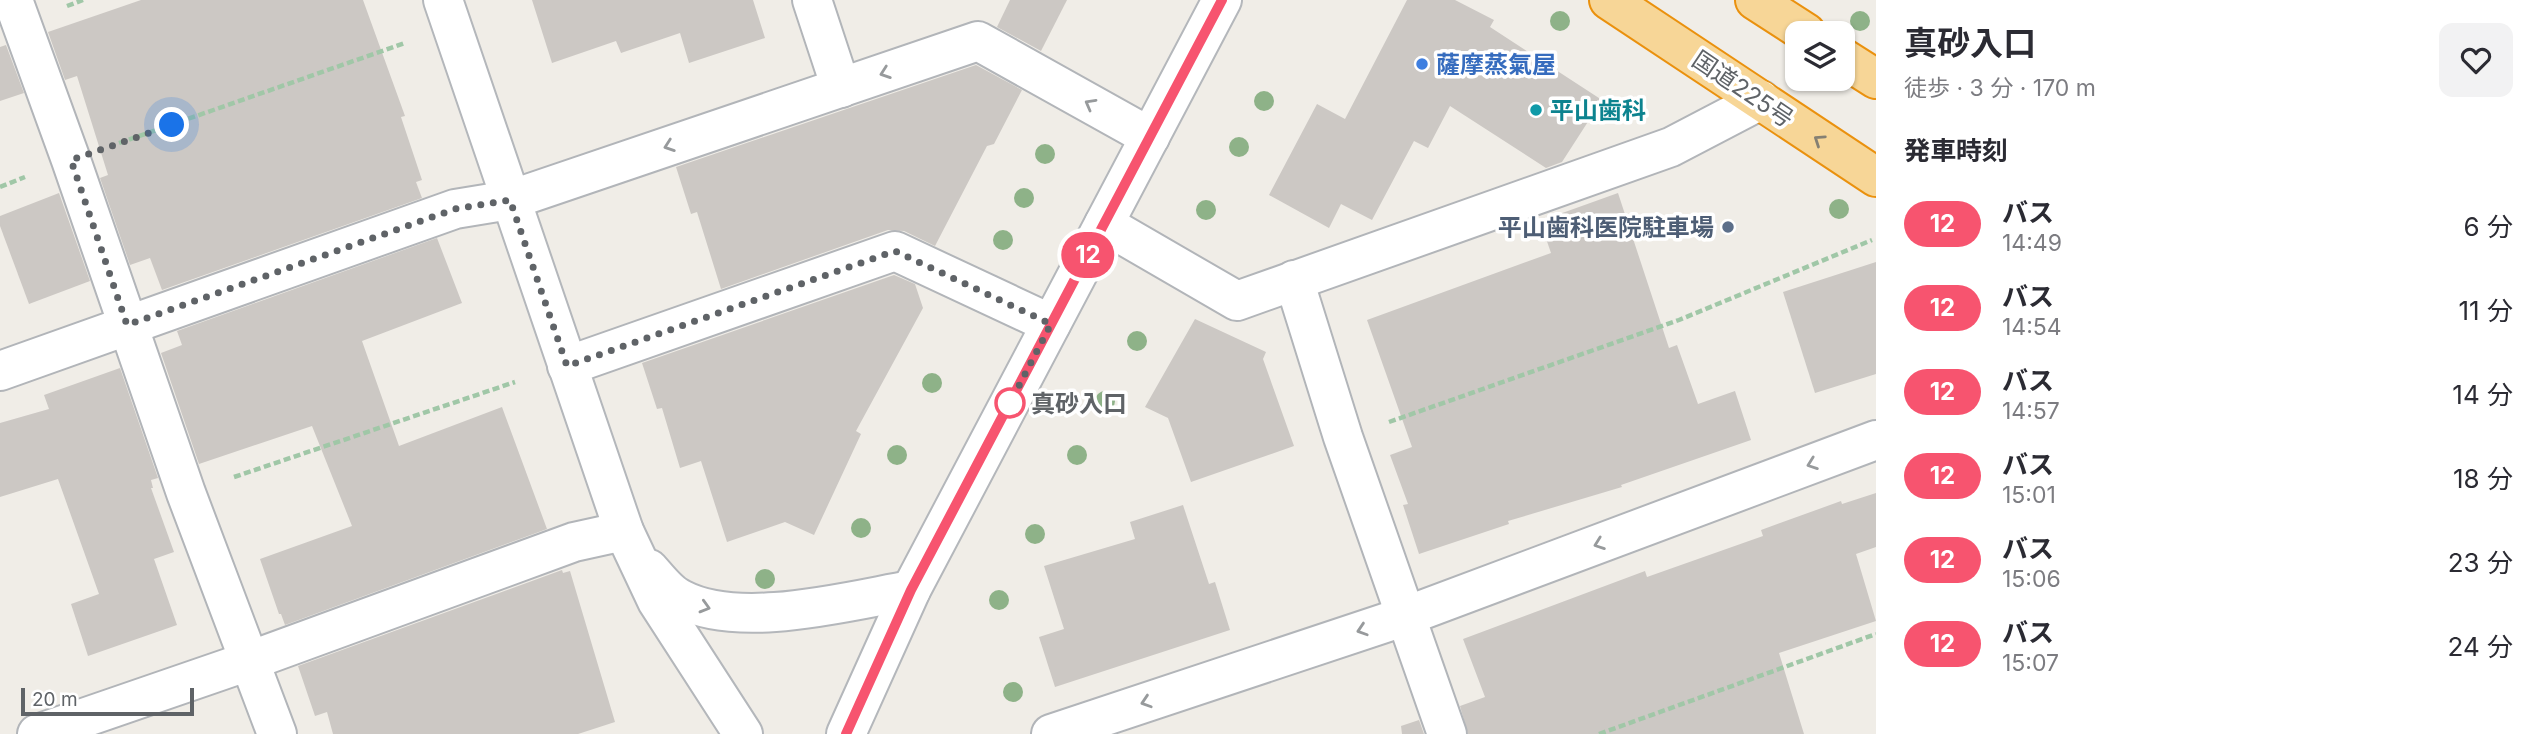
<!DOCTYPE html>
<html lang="ja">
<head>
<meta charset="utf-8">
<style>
	:root { --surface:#fff; --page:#f2f2f3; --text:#2b2b33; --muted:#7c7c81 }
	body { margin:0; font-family:Inter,"Noto Sans JP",sans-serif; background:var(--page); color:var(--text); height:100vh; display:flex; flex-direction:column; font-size:26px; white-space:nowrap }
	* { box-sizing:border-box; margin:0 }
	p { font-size:23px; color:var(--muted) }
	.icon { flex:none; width:38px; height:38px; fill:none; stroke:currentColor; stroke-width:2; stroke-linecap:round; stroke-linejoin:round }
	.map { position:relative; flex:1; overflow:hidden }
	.drawer { display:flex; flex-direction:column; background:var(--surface); width:665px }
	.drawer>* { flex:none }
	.badge { padding:0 14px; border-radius:23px; font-size:24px; line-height:46px }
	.fabs { position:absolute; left:1785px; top:21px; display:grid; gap:14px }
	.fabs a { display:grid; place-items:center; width:70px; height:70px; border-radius:14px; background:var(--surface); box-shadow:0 2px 5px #0004; font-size:35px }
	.scale { position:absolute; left:21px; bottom:18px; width:173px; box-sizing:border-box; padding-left:7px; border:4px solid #5f6367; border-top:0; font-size:19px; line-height:24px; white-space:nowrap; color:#5f6367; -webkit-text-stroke:5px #fff; paint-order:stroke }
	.you { position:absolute; width:35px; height:35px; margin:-18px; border:5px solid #fff; border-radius:50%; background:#1a73e8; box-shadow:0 0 0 10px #1a73e833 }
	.map>.badge { position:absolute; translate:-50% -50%; box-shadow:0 0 0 4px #fff }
	h2 { padding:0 28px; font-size:26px; line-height:63px }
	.round { display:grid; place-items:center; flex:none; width:74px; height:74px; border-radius:14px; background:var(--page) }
	.headline { display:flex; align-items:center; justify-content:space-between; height:119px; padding:0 28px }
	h1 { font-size:33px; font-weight:700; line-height:52px }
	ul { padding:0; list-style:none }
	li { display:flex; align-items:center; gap:21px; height:84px; padding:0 28px }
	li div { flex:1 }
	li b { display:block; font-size:26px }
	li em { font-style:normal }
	li .badge { min-width:77px; font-weight:700; text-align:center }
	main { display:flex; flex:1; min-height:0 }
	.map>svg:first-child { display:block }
	.building { fill:#ccc8c4 }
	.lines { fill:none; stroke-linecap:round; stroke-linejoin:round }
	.street-casing { stroke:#b2b5b9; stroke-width:42 }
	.secondary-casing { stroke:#b4b7bb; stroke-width:42 }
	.highway-casing { stroke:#ea910e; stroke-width:42 }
	.path { stroke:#a0c7a7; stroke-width:4.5; stroke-dasharray:7 3.5; stroke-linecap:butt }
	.street { stroke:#fff; stroke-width:38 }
	.secondary { stroke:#fff; stroke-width:38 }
	.highway { stroke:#f7d697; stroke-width:38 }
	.tree { fill:#8eb288 }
	.oneway { stroke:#979a9c }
	.oneway2 { stroke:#858073 }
	.line-casing { stroke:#fff; stroke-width:16 }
	.line { stroke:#f7546f; stroke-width:10 }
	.walk { stroke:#5f6367; stroke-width:7; stroke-dasharray:0 12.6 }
	.shop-dot { fill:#3f7fe0; stroke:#fff; stroke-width:2.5 }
	.culture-dot { fill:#0f9aa8; stroke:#fff; stroke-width:2.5 }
	.service-dot { fill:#5c6f8a; stroke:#fff; stroke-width:2.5 }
	.stop-dot { fill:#fff; stroke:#f7546f; stroke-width:3.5 }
	.labels { text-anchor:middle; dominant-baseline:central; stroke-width:7; stroke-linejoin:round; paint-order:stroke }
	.shop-label { font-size:24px; font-weight:bold; fill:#366cbe; stroke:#fff; text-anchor:start }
	.street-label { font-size:24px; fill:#5f6367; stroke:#fff }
	.culture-label { font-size:24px; font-weight:bold; fill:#0d838f; stroke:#fff; text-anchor:start }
	.service-label { font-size:24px; font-weight:bold; fill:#4e5e75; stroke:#fff; text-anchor:end }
	.stop-label { font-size:24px; font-weight:bold; fill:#5f6367; stroke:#fff; text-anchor:start }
</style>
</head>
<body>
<main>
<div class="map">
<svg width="1876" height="734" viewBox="0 0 1876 734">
	<rect width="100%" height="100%" fill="#f0ede7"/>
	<g class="building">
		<path d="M141,0H363L405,116L401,117L422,180L416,182L422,198L162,290L150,258L130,265L100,178L108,175L77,76L65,80L48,32Z"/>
		<path d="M532,0H753L765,38L689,63L680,33L621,53L616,41L552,63Z"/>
		<path d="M1010,0H1067L1041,51L997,27Z"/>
		<path d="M1407,0H1455L1494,20L1490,27L1602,100L1562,162L1546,168L1450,106L1428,148L1414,141L1372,220L1341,204L1329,228L1269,195L1317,104L1345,119Z"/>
		<path d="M6,45L24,93L0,101V47Z"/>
		<path d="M976,65L1022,90L994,144L987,146L935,246L904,231L888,230L721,289L697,212L691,214L676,167Z"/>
		<path d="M59,193L90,281L29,304L0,226V216Z"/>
		<path d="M1618,193L1669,348L1677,345L1698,404L1735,391L1751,440L1621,485L1622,487L1508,521L1509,524L1419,554L1403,505L1408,504L1390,455L1412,447L1367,320L1551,253L1540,221Z"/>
		<path d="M437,238L462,303L362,341L399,446L502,407L547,529L285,625L281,614H279L260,559L352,526L312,426L199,464L161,353L182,345L177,331Z"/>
		<path d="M1876,262V374L1815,393L1783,292Z"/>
		<path d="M894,275L915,284L923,308L856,431L861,434L814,535L785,522L727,542L701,461L680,468L662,408L657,409L642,363Z"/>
		<path d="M1195,319L1266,352L1263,359L1294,446L1191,482L1168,418L1145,407Z"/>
		<path d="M120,368L158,478L151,480L153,488H151L174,552L154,559L177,625L88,656L71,604L99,594L58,479L0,497V423L49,409L44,395Z"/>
		<path d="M1876,493V547L1856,554L1876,621L1779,653L1804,734H1468L1460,706L1485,697L1463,639L1645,571L1647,577L1763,536L1761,530L1841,501L1842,504Z"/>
		<path d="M1183,505L1209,584L1215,582L1230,630L1055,687L1039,637L1064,629L1044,566L1135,539L1130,522Z"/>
		<path d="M562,570L563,573L570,571L615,722L578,734H333L327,712L315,716L298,666Z"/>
		<path d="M1419,720L1424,734H1402L1401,726Z"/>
	</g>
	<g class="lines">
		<defs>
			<g id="street">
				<path d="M13,0L71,160L186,493L277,734"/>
				<path d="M812,0L841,88"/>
				<path d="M1104,224L1237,301L1671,147L1761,100"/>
				<path d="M1294,280L1343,437L1447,734"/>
				<path d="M567,366L895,251L1051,324"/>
				<path d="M0,371L455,209L510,200L978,41L1150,137"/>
				<path d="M37,734L249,661L574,542L624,531"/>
				<path d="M1051,734L1406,616L1876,440"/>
			</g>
			<g id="secondary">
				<path d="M443,0L624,531L657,601L743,734"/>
				<path d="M649,569C658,579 669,594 681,599C740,630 848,601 911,590"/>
				<path d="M846,734L911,590L1222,0"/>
			</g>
			<g id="highway">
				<path d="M1609,0L1876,177"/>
				<path d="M1755,0L1806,33"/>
				<path d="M1843,58L1876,79"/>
			</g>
		</defs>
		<use href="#street" class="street-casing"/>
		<use href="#secondary" class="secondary-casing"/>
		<use href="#highway" class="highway-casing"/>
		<g class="path">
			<path d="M67,6L83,0"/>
			<path d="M119,143L405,43"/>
			<path d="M0,187L25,177"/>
			<path d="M1389,422L1679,320L1872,240"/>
			<path d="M234,477L515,382"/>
			<path d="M1599,734L1876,634"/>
		</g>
		<use href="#street" class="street"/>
		<use href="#secondary" class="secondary"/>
		<use href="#highway" class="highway"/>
	</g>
	<g class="tree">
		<circle cx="1560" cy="21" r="10"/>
		<circle cx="1860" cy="21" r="10"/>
		<circle cx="1264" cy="101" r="10"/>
		<circle cx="1239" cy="147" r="10"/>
		<circle cx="1045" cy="154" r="10"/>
		<circle cx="1024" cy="198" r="10"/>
		<circle cx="1839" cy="209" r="10"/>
		<circle cx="1206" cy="210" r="10"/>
		<circle cx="1003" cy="240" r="10"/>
		<circle cx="1137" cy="341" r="10"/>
		<circle cx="932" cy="383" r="10"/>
		<circle cx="1105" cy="401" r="10"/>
		<circle cx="897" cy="455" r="10"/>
		<circle cx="1077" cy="455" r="10"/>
		<circle cx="861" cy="528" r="10"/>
		<circle cx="1035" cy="534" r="10"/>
		<circle cx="765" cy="579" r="10"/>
		<circle cx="999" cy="600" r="10"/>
		<circle cx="1013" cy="692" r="10"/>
	</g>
	<defs><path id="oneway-chevron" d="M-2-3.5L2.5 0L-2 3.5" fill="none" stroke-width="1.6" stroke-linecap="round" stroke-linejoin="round" transform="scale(1.75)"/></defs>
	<g class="oneway">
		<use href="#oneway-chevron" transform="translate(885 73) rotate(161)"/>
		<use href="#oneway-chevron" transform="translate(1090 104) rotate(-151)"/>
		<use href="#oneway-chevron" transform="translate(669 146) rotate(161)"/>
		<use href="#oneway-chevron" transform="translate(1812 464) rotate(160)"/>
		<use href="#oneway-chevron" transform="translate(1599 544) rotate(160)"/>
		<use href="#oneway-chevron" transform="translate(705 607) rotate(16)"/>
		<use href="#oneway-chevron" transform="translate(1362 630) rotate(162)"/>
		<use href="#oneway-chevron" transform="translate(1146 702) rotate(162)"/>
	</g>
	<use class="oneway2" href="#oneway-chevron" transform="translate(1819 140) rotate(-146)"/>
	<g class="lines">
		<defs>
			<path id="line" d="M846,734L911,590L1222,0"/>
		</defs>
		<use href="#line" class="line-casing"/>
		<use href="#line" class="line"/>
		<path class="walk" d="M172,125L71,160L127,325L455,209L510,200L567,366L895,251L1051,324L1010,403"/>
	</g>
	<circle class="shop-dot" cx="1422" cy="64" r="7"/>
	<circle class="culture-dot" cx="1536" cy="110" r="7"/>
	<circle class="service-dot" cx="1728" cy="227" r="7"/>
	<circle class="stop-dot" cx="1010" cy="403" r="14"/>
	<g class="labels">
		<g class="shop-label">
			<text x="1436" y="64">薩摩蒸氣屋</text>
		</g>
		<g class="street-label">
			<text transform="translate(1743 89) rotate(34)">国道225号</text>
		</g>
		<g class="culture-label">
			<text x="1550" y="110">平山歯科</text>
		</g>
		<g class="service-label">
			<text x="1714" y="227">平山歯科医院駐車場</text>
		</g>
		<g class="stop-label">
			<text x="1031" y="403">真砂入口</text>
		</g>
	</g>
</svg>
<div class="fabs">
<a><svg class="icon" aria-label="layers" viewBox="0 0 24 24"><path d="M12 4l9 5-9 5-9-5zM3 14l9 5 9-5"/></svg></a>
</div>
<div class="scale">20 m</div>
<div class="you" style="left:172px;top:125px"></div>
<b class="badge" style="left:1088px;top:255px;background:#f7546f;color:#fff">12</b>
</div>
<section class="drawer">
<div class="headline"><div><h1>真砂入口</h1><p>徒歩 · 3 分 · 170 m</p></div><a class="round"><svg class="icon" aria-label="heart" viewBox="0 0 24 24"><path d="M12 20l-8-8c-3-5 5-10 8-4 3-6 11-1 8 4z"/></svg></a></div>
<h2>発車時刻</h2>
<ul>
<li><span class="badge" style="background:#f7546f;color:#fff">12</span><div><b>バス</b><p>14:49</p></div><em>6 分</em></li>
<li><span class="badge" style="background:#f7546f;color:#fff">12</span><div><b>バス</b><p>14:54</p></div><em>11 分</em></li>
<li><span class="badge" style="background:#f7546f;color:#fff">12</span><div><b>バス</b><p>14:57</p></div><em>14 分</em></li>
<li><span class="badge" style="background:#f7546f;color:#fff">12</span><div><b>バス</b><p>15:01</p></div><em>18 分</em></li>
<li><span class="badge" style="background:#f7546f;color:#fff">12</span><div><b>バス</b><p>15:06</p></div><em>23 分</em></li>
<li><span class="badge" style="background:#f7546f;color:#fff">12</span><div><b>バス</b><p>15:07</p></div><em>24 分</em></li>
</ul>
</section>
</main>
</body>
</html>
